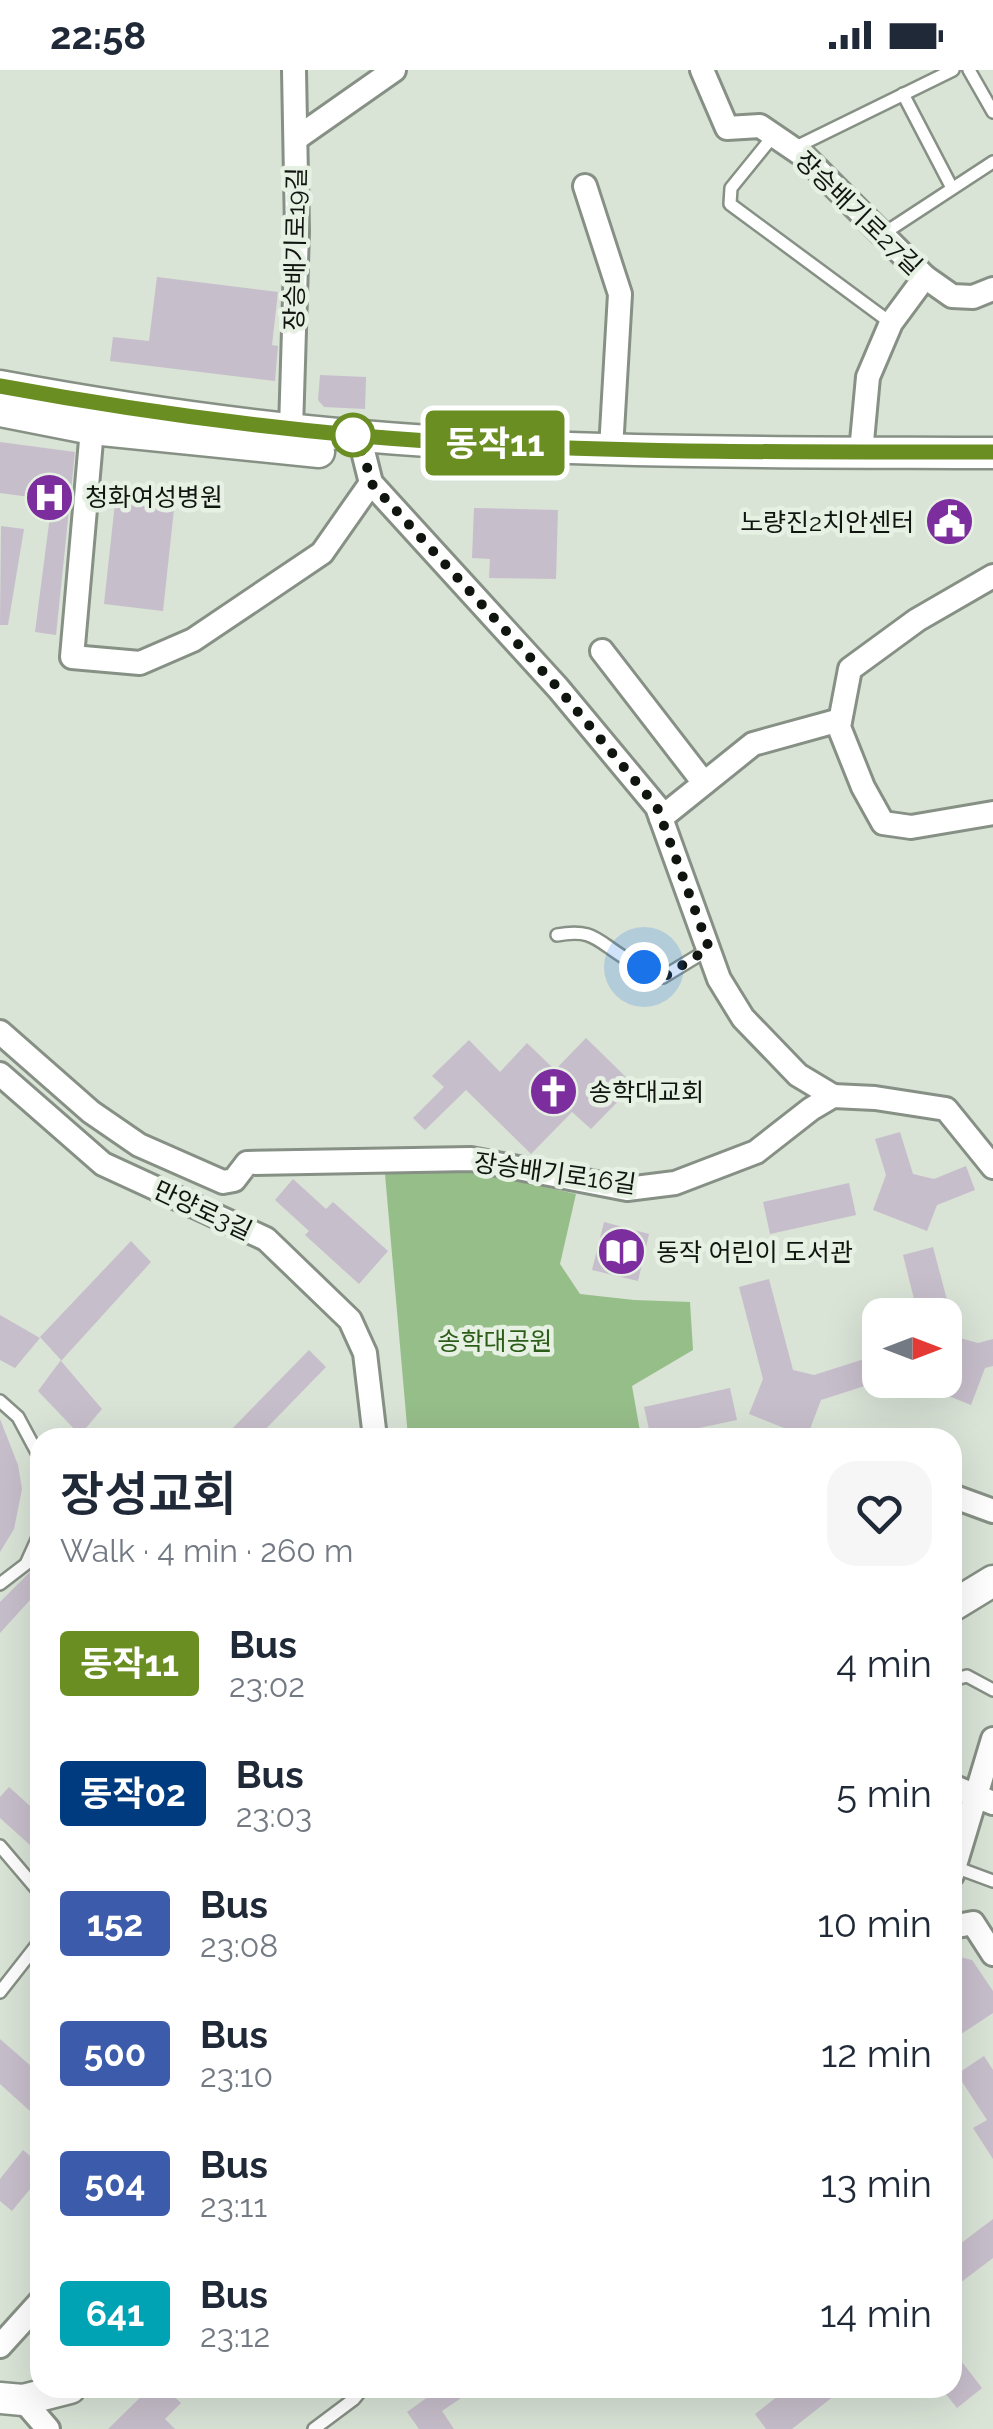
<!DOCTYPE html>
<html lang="en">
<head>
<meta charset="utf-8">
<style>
	:root { --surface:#fff; --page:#f6f6f7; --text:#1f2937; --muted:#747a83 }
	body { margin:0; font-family:Raleway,"Noto Sans KR",sans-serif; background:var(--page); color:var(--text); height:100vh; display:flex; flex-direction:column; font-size:38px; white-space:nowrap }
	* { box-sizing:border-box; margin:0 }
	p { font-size:32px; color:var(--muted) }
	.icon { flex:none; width:55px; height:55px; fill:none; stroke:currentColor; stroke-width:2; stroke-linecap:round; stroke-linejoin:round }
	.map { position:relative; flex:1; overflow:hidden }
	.drawer { position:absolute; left:30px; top:1358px; width:932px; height:970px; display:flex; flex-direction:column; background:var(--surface); border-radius:30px; box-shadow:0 10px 40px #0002 }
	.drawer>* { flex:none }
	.badge { padding:0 20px; border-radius:8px; font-size:35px; line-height:65px }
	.needle { width:65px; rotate:90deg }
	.fabs { position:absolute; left:862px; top:1228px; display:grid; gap:20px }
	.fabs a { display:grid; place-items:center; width:100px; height:100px; border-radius:20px; background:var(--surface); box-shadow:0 10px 40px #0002; font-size:50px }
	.you { position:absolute; width:50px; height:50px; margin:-25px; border:8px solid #fff; border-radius:50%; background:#1a73e8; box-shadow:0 0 0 15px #1a73e833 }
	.map>.badge { position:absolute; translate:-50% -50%; box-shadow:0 0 0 5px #fff }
	.round { display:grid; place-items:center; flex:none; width:105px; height:105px; border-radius:30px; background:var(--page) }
	.summary { display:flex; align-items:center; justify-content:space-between; height:170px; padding:0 30px }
	h1 { font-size:48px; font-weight:600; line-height:75px }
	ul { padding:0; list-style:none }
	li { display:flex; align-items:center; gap:30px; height:130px; padding:0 30px }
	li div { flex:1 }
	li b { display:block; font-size:38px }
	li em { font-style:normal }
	li .badge { min-width:110px; font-weight:700; text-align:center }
	.status { display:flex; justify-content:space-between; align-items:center; height:70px; padding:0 50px; background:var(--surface); direction:ltr }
	.status svg { height:28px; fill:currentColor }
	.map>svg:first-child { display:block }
	.green { fill:#96be89 }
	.building { fill:#c7becb }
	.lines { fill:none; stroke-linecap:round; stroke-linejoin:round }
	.lane-casing { stroke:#879085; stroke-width:16 }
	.street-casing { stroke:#879085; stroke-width:28 }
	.secondary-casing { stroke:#879085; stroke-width:35 }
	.lane { stroke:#fff; stroke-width:11 }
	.street { stroke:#fff; stroke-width:22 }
	.secondary { stroke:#fff; stroke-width:30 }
	.line-casing { stroke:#fff; stroke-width:22 }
	.line { stroke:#6b8e23; stroke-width:15 }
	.walk { stroke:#111510; stroke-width:10; stroke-dasharray:0 18 }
	.stop-dot { fill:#fff; stroke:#6b8e23; stroke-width:5 }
	.labels { text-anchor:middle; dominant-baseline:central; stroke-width:9; stroke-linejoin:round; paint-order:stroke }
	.street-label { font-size:25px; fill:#111510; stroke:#e6f0e3 }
	.poi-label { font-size:25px; fill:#111510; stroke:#e6f0e3; text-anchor:start }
	.park-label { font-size:25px; fill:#2c5d18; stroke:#e6f0e3 }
</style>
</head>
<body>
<div class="status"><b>22:58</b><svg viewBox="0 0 49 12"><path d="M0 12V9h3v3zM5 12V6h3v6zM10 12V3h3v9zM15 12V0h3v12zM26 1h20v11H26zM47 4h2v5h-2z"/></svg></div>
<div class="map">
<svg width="993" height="2359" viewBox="0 0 993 2359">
	<rect width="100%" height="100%" fill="#d9e3d6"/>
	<path class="green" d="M471,1101L576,1124L560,1194L580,1224L634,1230L690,1232L693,1280L632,1316L641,1367H408L385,1104Z"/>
	<g class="building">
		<path d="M157,207L278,222L272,275L278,276L275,311L110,291L113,267L149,271Z"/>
		<path d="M320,305L366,307L365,339L324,337L318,330Z"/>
		<path d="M0,372L75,382L56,565L35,562L52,430L0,423Z"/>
		<path d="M115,433L174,439L163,541L104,534Z"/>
		<path d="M474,438L558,440L556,509L489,508L490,489L472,488Z"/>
		<path d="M1,456L24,459L8,555H0Z"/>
		<path d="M586,968L634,1015L591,1059L572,1042L531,1084L466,1020L425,1060L413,1048L444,1017L432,1006L469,970L500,1002L527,973L555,1000Z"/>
		<path d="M900,1062L913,1104L934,1109L966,1096L975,1120L937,1135L927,1161L873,1140L886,1105L875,1069Z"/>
		<path d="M293,1109L326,1139L333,1132L388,1181L359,1214L305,1165L309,1161L275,1130Z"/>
		<path d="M849,1113L856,1145L770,1164L763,1132Z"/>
		<path d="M604,1152L649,1164L638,1211L592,1200Z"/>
		<path d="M131,1171L151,1192L61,1291L102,1339L80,1365L38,1321L61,1290L40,1267Z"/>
		<path d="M933,1177L951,1245H918L903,1185Z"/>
		<path d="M769,1209L793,1300L814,1305L880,1284V1311L821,1330L807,1367L749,1344L763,1309L739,1217Z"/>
		<path d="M0,1245L40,1268L15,1298L0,1290Z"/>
		<path d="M945,1264L978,1273L993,1269V1296L985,1298L971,1335L911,1311L945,1310Z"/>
		<path d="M309,1280L326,1297L257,1368H223Z"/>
		<path d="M730,1318L737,1350L651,1368L644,1337Z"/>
		<path d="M0,1349L18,1395L22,1419L14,1459L0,1482Z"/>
		<path d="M40,1492V1519L0,1563V1532Z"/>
		<path d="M9,1717L40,1745V1784L0,1748V1727Z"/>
		<path d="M960,1887L972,1890L993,1921V1943L952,1970V1891Z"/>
		<path d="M0,1969L40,2004V2050L0,2014Z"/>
		<path d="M984,1986L993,2000V2089L973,2058L987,2050L957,2004Z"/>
		<path d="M23,2080L40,2094V2107L12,2141L0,2131V2109Z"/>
		<path d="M993,2149V2188L952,2219V2180Z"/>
		<path d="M952,2279L982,2318L957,2338L941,2318H952Z"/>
		<path d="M150,2318H165L181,2333L165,2349L175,2359H108Z"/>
		<path d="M428,2318H476L442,2341L454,2359H419L407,2342L432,2324Z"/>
		<path d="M788,2318H844L792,2359H766L755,2344Z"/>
	</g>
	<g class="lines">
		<defs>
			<g id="lane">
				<path d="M969,0L993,42"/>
				<path d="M903,24L952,118"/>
				<path d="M774,65L731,118L730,134L891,253"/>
				<path d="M794,78L953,0"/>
				<path d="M883,164L993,92"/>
				<path d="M557,865C593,858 597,871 625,888C637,895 651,901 663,907L709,879"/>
				<path d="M0,1331L18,1347L40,1388"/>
				<path d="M0,1514L26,1494L40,1463"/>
				<path d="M952,1610L967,1606L993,1620"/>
				<path d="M0,1776L40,1823"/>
				<path d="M955,1797L993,1811"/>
				<path d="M0,1922L40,1871"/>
				<path d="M314,2359L354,2329L363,2318"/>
			</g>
			<g id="street">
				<path d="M702,0L727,58L760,56L804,86L925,207L952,226L973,227L993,219"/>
				<path d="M297,68L394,0"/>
				<path d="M585,116L620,224L611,379"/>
				<path d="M92,359L72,587L140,593L193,570L322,483L371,413"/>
				<path d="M291,359L297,161L294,0"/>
				<path d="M861,382L868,307L891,253L925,207"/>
				<path d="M364,385L371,413L558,618L657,737L719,909L743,948L798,1005L833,1026"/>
				<path d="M993,506L917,550L850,599L839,657L863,717L883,753L911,757L993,743"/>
				<path d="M602,581L704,713"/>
				<path d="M661,748L753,674L840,650"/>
				<path d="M0,962L91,1042L139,1075L223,1112L234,1110L247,1093L471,1089L627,1119L675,1113L756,1082L811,1039L833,1026L875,1028L946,1039L993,1097"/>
				<path d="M0,1004L103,1094L266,1169L350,1250L365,1283L375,1368"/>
				<path d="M952,1426L993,1441"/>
				<path d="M952,1716L993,1733"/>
				<path d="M952,1805L993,1669"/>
				<path d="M952,1857L973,1853L993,1884"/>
				<path d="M0,2276L40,2232"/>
				<path d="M23,2330L48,2359"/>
			</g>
			<g id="secondary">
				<path d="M0,316C119,338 241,356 362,366C571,384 783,382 993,383"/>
				<path d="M0,341L92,359L319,382"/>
				<path d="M952,1536L993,1511"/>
				<path d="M0,2328L23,2330L70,2318"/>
			</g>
		</defs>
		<use href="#lane" class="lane-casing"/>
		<use href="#street" class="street-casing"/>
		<use href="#secondary" class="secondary-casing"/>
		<use href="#lane" class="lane"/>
		<use href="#street" class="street"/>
		<use href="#secondary" class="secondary"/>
	</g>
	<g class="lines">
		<defs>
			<path id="line" d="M0,316C119,338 241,355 362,366C571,384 783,382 993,382"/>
		</defs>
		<use href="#line" class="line-casing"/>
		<use href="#line" class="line"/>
		<path class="walk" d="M353,365L364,385L371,413L558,618L657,737L709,878L664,907L644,897"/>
	</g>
	<defs>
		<symbol id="hospital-disc" viewBox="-11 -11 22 22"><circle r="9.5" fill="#7c2d9e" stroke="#e6f0e3"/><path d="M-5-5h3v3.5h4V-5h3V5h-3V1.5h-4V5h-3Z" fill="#fff"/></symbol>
		<symbol id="civic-disc" viewBox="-11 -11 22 22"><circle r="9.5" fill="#7c2d9e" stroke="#e6f0e3"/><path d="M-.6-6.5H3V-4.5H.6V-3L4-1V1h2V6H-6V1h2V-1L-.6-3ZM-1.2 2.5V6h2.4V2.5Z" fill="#fff"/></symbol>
		<symbol id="church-disc" viewBox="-11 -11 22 22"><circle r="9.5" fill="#7c2d9e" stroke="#e6f0e3"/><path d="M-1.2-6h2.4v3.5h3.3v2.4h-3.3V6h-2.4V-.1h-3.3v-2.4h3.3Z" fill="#fff"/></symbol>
		<symbol id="library-disc" viewBox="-11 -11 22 22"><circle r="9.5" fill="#7c2d9e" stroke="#e6f0e3"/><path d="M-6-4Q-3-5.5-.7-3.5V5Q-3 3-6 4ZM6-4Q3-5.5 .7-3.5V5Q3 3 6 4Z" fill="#fff"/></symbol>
	</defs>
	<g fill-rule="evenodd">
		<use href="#hospital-disc" x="22" y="400" width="55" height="55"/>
		<use href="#civic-disc" x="922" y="424" width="55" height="55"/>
		<use href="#church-disc" x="526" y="994" width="55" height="55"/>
		<use href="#library-disc" x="594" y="1154" width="55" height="55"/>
	</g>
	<circle class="stop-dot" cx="353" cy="365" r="20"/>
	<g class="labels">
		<g class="street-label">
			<text transform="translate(859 143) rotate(44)">장승배기로27길</text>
			<text transform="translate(295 179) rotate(-89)">장승배기로19길</text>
			<text transform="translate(555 1103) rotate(8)">장승배기로16길</text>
			<text transform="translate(203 1140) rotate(25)">만양로3길</text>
		</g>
		<g class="poi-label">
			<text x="85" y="427">청화여성병원</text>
			<text x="914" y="452" text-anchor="end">노량진2치안센터</text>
			<text x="589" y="1022">송학대교회</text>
			<text x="656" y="1182">동작 어린이 도서관</text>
		</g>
		<g class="park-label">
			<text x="495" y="1271">송학대공원</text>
		</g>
	</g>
</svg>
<div class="fabs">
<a><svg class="needle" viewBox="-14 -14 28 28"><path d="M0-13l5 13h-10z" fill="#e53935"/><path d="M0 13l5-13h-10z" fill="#747a83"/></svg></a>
</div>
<div class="you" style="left:644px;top:897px"></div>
<b class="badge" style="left:495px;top:373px;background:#6b8e23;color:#fff">동작11</b>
<section class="drawer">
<div class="summary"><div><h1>장성교회</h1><p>Walk · 4 min · 260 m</p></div><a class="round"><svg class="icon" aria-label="heart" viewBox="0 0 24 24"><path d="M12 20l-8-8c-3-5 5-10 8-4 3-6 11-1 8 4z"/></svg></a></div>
<ul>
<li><span class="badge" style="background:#6b8e23;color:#fff">동작11</span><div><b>Bus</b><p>23:02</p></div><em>4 min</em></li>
<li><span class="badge" style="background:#003b80;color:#fff">동작02</span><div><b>Bus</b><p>23:03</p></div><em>5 min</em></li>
<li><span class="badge" style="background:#3d5bab;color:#fff">152</span><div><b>Bus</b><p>23:08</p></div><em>10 min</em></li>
<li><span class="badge" style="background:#3d5bab;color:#fff">500</span><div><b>Bus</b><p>23:10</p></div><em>12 min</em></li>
<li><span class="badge" style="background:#3d5bab;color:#fff">504</span><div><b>Bus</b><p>23:11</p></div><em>13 min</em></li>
<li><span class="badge" style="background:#00a3b4;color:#fff">641</span><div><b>Bus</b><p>23:12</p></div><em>14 min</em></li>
</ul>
</section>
</div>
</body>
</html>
